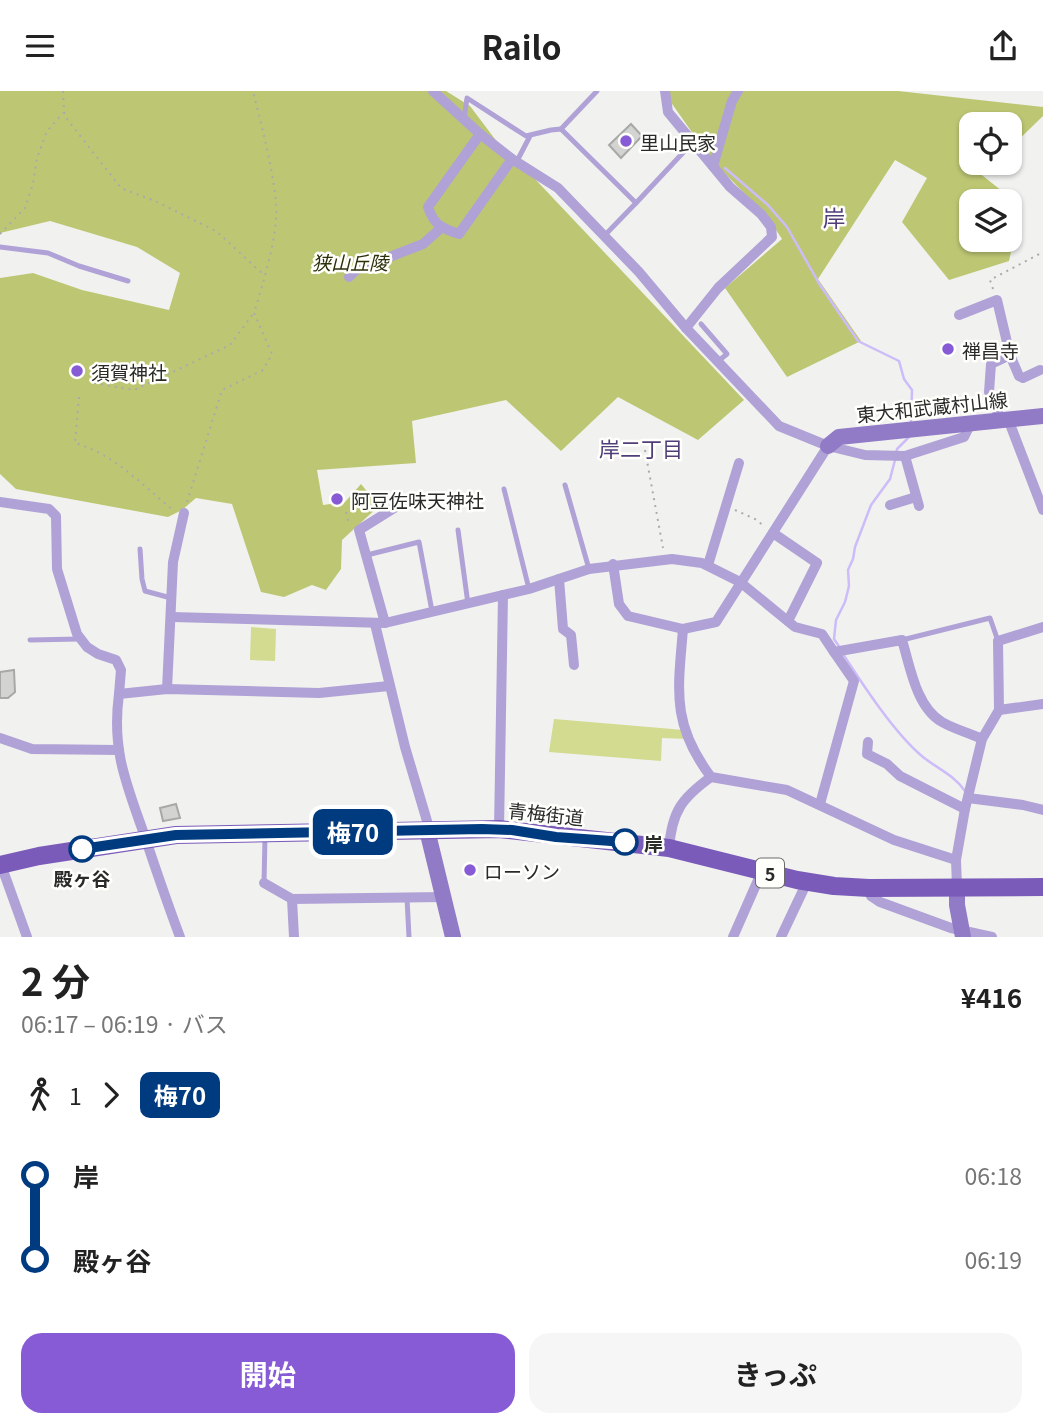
<!DOCTYPE html>
<html lang="ja">
<head>
<meta charset="utf-8">
<style>
	:root { --surface:#fff; --page:#f6f6f6; --text:#222; --muted:#767676; --accent:#875bd5 }
	body { margin:0; font-family:Georgia,"Noto Sans JP",serif; background:var(--page); color:var(--text); height:100vh; display:flex; flex-direction:column; font-size:26px; white-space:nowrap }
	* { box-sizing:border-box; margin:0 }
	p { font-size:23px; color:var(--muted) }
	.icon { flex:none; width:38px; height:38px; fill:none; stroke:currentColor; stroke-width:2; stroke-linecap:round; stroke-linejoin:round }
	.map { position:relative; height:846px; overflow:hidden }
	.details { display:flex; flex-direction:column; background:var(--surface); flex:1 }
	.details>* { flex:none }
	.badge { padding:0 14px; border-radius:10px; font-size:24px; line-height:46px }
	.fabs { position:absolute; left:959px; top:21px; display:grid; gap:14px }
	.fabs a { display:grid; place-items:center; width:63px; height:63px; border-radius:14px; background:var(--surface); box-shadow:0 2px 5px #0004; font-size:35px }
	.map>.badge { position:absolute; translate:-50% -50%; box-shadow:0 0 0 4px #fff }
	.legs { display:flex; align-items:center; gap:10px; height:77px; padding:0 21px; font-size:23px }
	.legs p { margin-inline-start:auto }
	.headline { display:flex; align-items:center; justify-content:space-between; height:119px; padding:0 21px }
	h1 { font-size:38px; font-weight:700; line-height:52px }
	.action { display:flex; gap:14px; margin-top:auto; padding:14px 21px }
	.action a { flex:1; height:80px; border-radius:21px; background:var(--accent); color:#fff; font-size:28px; font-weight:700; line-height:80px; text-align:center }
	.action a+a { background:var(--page); color:var(--text) }
	ul { padding:0 21px; list-style:none }
	li { display:flex; align-items:center; gap:24px; height:84px; font-size:26px }
	li i { display:grid; place-items:center; width:10px; height:100%; margin:0 9px; background:currentColor }
	li i::after { content:''; width:18px; height:18px; margin:-9px; border:5px solid; border-radius:50%; background:var(--surface) }
	li p { margin-inline-start:auto }
	li:first-child i { background:linear-gradient(#0000 50%,currentColor 0) }
	li:last-child i { background:linear-gradient(currentColor 50%,#0000 0) }
	header { display:flex; justify-content:space-between; align-items:center; height:91px; padding:0 21px; background:var(--surface); font-size:32px; font-weight:700 }
	.map>svg:first-child { display:block }
	.green { fill:#d2db8f }
	.forest { fill:#bdc773; fill-rule:evenodd }
	.lines { fill:none; stroke-linecap:round; stroke-linejoin:round }
	.stream { stroke:#cdbcf9; stroke-width:2.5 }
	.building { fill:#d3d4d1; stroke:#a8a9a6; stroke-width:2 }
	.path { stroke:#aaaba8; stroke-width:2; stroke-dasharray:2 5; stroke-linecap:butt }
	.lane { stroke:#b0a2d6; stroke-width:5 }
	.street { stroke:#b0a2d6; stroke-width:10 }
	.secondary { stroke:#917ac6; stroke-width:16 }
	.primary { stroke:#7b5bba; stroke-width:18 }
	.line-1-casing { stroke:#fff; stroke-width:16 }
	.line-1 { stroke:#003b80; stroke-width:10 }
	.poi-dot { fill:#875bd5; stroke:#fffffc; stroke-width:2.5 }
	.stop-1-dot { fill:#fff; stroke:#003b80; stroke-width:3.5 }
	.labels { text-anchor:middle; dominant-baseline:central; stroke-width:5; stroke-linejoin:round; paint-order:stroke }
	.shield { fill:#fffffc; stroke:#6a6a68; stroke-width:2 }
	.shield-label { font-size:18px; font-weight:bold; fill:#2a2a29 }
	.poi-label { font-size:19px; fill:#2a2a29; stroke:#fffffc; text-anchor:start }
	.park-label { font-size:19px; font-style:italic; fill:#2c300b; stroke:#fffffc }
	.street-label { font-size:19px; fill:#2a2a29; stroke:#fffffc }
	.stop-label { font-size:19px; font-weight:bold; fill:#2a2a29; stroke:#fffffc; text-anchor:start }
	.neighbourhood-label { font-size:21px; fill:#513d7a; stroke:#fffffc }
	.quarter-label { font-size:23px; fill:#513d7a; stroke:#fffffc }
</style>
</head>
<body>
<header><svg class="icon" aria-label="menu" viewBox="0 0 24 24"><path d="M4 6h16M4 12h16M4 18h16"/></svg>Railo<svg class="icon" aria-label="share" viewBox="0 0 24 24"><path d="M12 15V3M7 8l5-5 5 5M5 13v7h14v-7"/></svg></header>
<div class="map">
<svg width="1043" height="846" viewBox="0 0 1043 846">
	<rect width="100%" height="100%" fill="#f1f2ef"/>
	<g class="green">
		<path d="M251,536L276,538L275,570L250,569Z"/>
		<path d="M554,628L684,639L688,648L662,647L661,670L549,661Z"/>
	</g>
	<g class="forest">
		<path d="M0,0H446L470,15L504,60L535,88L744,309L698,349L618,306L561,360L506,309L412,330L416,372L317,379L323,414L345,411L361,393L379,415L342,449L341,478L326,499L312,494L284,506L261,501L232,413L196,407L182,419L168,426L16,398L0,383V187L33,182L82,199L169,219L180,182L137,156L50,130L0,142Z"/>
		<path d="M670,0H898L1043,16V25L1010,57V33H971V72H981L978,81L1021,115L1009,170L949,189L902,131L927,87L895,69L818,188L861,250L787,286L725,197L782,148L768,127L710,67L670,10ZM971,110H1010V149H971Z"/>
	</g>
	<g class="lines">
		<g class="stream">
			<path d="M725,77L768,114L787,136L820,194L858,250L899,270L904,288L912,299L911,330"/>
			<path d="M896,363L897,358L909,346"/>
			<path d="M840,557L834,548L836,529L845,511L849,495L848,479L853,468L855,456L871,414L890,388L895,369"/>
			<path d="M843,563C863,594 895,643 923,666C938,678 954,684 965,700"/>
		</g>
	</g>
	<g class="building">
		<path d="M631,33L642,45L621,67L609,54Z"/>
		<path d="M14,579L15,601L8,607H0V581Z"/>
		<path d="M176,713L180,727L163,730L160,717Z"/>
	</g>
	<g class="lines">
		<g class="path">
			<path d="M63,0L64,21L67,28L121,97L155,110L216,140L264,184"/>
			<path d="M0,143L25,117L33,93L37,67L47,40L63,22"/>
			<path d="M993,198L990,189L1043,161"/>
			<path d="M94,292L134,299L230,254L253,223"/>
			<path d="M79,306L75,352C114,363 142,394 173,419"/>
			<path d="M645,359L663,457"/>
			<path d="M187,411L222,299L263,279L272,263L254,222C263,192 279,142 276,111C272,73 262,37 253,0"/>
			<path d="M735,419L755,428L764,435"/>
			<path d="M346,421L349,434"/>
		</g>
		<g class="lane">
			<path d="M464,28L467,7L526,45L551,39L561,38L636,112L605,144"/>
			<path d="M561,38L597,0"/>
			<path d="M517,70L530,45"/>
			<path d="M636,112L693,51"/>
			<path d="M0,156L48,162L79,175L128,190"/>
			<path d="M701,233L727,263L717,271"/>
			<path d="M565,394L589,478"/>
			<path d="M504,398L529,498"/>
			<path d="M458,439L468,513"/>
			<path d="M140,458L142,488L145,500L171,507"/>
			<path d="M367,464L419,451L432,520"/>
			<path d="M30,549L79,548"/>
			<path d="M902,549L990,527L998,550"/>
			<path d="M264,792L265,746"/>
			<path d="M407,807L409,846"/>
		</g>
		<g class="street">
			<path d="M433,0L480,43L512,68L558,97L639,181L686,237L779,335L828,355L865,364L905,365L964,346L971,332"/>
			<path d="M665,0L668,21L730,96L761,123L771,136L772,146L718,197L686,237"/>
			<path d="M480,43L428,116C434,134 441,137 459,143L512,68"/>
			<path d="M713,75L732,10L738,0"/>
			<path d="M349,186L356,179L423,153L441,137"/>
			<path d="M959,224L997,209L1010,264L991,273L989,301L1001,329"/>
			<path d="M1010,264L1019,285L1023,287L1040,279"/>
			<path d="M1008,328L1043,419"/>
			<path d="M828,355L716,531L683,538C678,599 671,633 711,686L787,699L894,749L956,769"/>
			<path d="M905,365L919,415"/>
			<path d="M0,411L49,418L56,425L57,478L77,543L87,556L98,563L116,569L121,579L119,603"/>
			<path d="M890,414L916,406"/>
			<path d="M773,442L817,472L788,530"/>
			<path d="M613,473L619,513L628,525L683,538"/>
			<path d="M708,474L739,372"/>
			<path d="M559,488L563,538L571,544L574,574"/>
			<path d="M172,526L385,532L529,498L589,478L672,468L702,472L740,491L795,536L822,543L834,561L902,549C910,575 916,616 942,631C954,638 969,642 982,648"/>
			<path d="M385,532L359,439L407,409"/>
			<path d="M375,533L405,656L427,730V739"/>
			<path d="M167,598L173,471L184,422"/>
			<path d="M999,619L1043,613"/>
			<path d="M0,647L32,658L119,659"/>
			<path d="M868,651L867,663L887,673L900,685L965,718"/>
			<path d="M968,707L1023,714L1043,719"/>
			<path d="M820,713L854,590L834,561"/>
			<path d="M499,738L503,504"/>
			<path d="M669,757C672,720 682,707 711,686"/>
			<path d="M0,771L27,846"/>
			<path d="M264,792L292,808"/>
			<path d="M957,796L956,769L965,718L982,648L999,619L998,550L1043,536"/>
			<path d="M869,797L871,805L880,811L951,837L992,846"/>
			<path d="M180,846C168,814 157,782 146,749C128,696 111,662 119,603L167,598L319,602L389,595"/>
			<path d="M294,846L292,808L444,806"/>
			<path d="M733,846L762,780"/>
			<path d="M781,846L807,791"/>
		</g>
		<g class="secondary">
			<path d="M828,355L839,346L1043,325"/>
			<path d="M427,739L453,846"/>
			<path d="M957,796V814L963,846"/>
		</g>
		<path class="primary" d="M0,774L39,765L176,744L499,738L669,757L797,789L834,795L869,797L1043,796"/>
	</g>
	<g class="lines">
		<defs>
			<path id="line-1" d="M82,758L176,744L482,738L512,739L556,746L625,751"/>
		</defs>
		<use href="#line-1" class="line-1-casing"/>
		<use href="#line-1" class="line-1"/>
	</g>
	<g class="poi-dot">
		<circle cx="626" cy="50" r="7"/>
		<circle cx="948" cy="258" r="7"/>
		<circle cx="77" cy="280" r="7"/>
		<circle cx="337" cy="408" r="7"/>
		<circle cx="470" cy="779" r="7"/>
	</g>
	<g class="stop-1-dot">
		<circle cx="625" cy="751" r="12"/>
		<circle cx="82" cy="758" r="12"/>
	</g>
	<g class="labels">
		<rect class="shield" x="756" y="767.5" width="28" height="29" rx="5"/>
		<g class="shield-label">
			<text x="770" y="782">5</text>
		</g>
		<g class="poi-label">
			<text x="640" y="50">里山民家</text>
			<text x="962" y="258">禅昌寺</text>
			<text x="91" y="280">須賀神社</text>
			<text x="351" y="408">阿豆佐味天神社</text>
			<text x="484" y="779">ローソン</text>
		</g>
		<g class="park-label">
			<text x="350" y="170">狭山丘陵</text>
		</g>
		<g class="street-label">
			<text transform="translate(932 315) rotate(-6)">東大和武蔵村山線</text>
			<text transform="translate(546 722) rotate(6)">青梅街道</text>
		</g>
		<g class="stop-label">
			<text x="644" y="751">岸</text>
			<text x="82" y="786" text-anchor="middle">殿ヶ谷</text>
		</g>
		<g class="neighbourhood-label">
			<text x="641" y="357">岸二丁目</text>
		</g>
		<g class="quarter-label">
			<text x="834" y="126">岸</text>
		</g>
	</g>
</svg>
<div class="fabs">
<a><svg class="icon" aria-label="locate" viewBox="0 0 24 24"><circle cx="12" cy="12" r="6"/><path d="M12 2v4M12 18v4M2 12h4M18 12h4"/></svg></a>
<a><svg class="icon" aria-label="layers" viewBox="0 0 24 24"><path d="M12 4l9 5-9 5-9-5zM3 14l9 5 9-5"/></svg></a>
</div>
<b class="badge" style="left:353px;top:741px;background:#003b80;color:#fff">梅70</b>
</div>
<section class="details">
<div class="headline"><div><h1>2 分</h1><p>06:17 – 06:19 · バス</p></div><b>¥416</b></div>
<div class="legs"><svg class="icon" aria-label="walk" viewBox="0 0 24 24"><circle cx="13" cy="4" r="2"/><path d="M13 8l-2 6 4 7M11 14l-3 7M7 12l3-4h3l4 4"/></svg>1<svg class="icon" aria-label="forward" viewBox="0 0 24 24"><path d="M9 5l7 7-7 7"/></svg><b class="badge" style="background:#003b80;color:#fff">梅70</b></div>
<ul>
<li><i style="color:#003b80"></i><b>岸</b><p>06:18</p></li>
<li><i style="color:#003b80"></i><b>殿ヶ谷</b><p>06:19</p></li>
</ul>
<div class="action"><a>開始</a><a>きっぷ</a></div>
</section>
</body>
</html>
